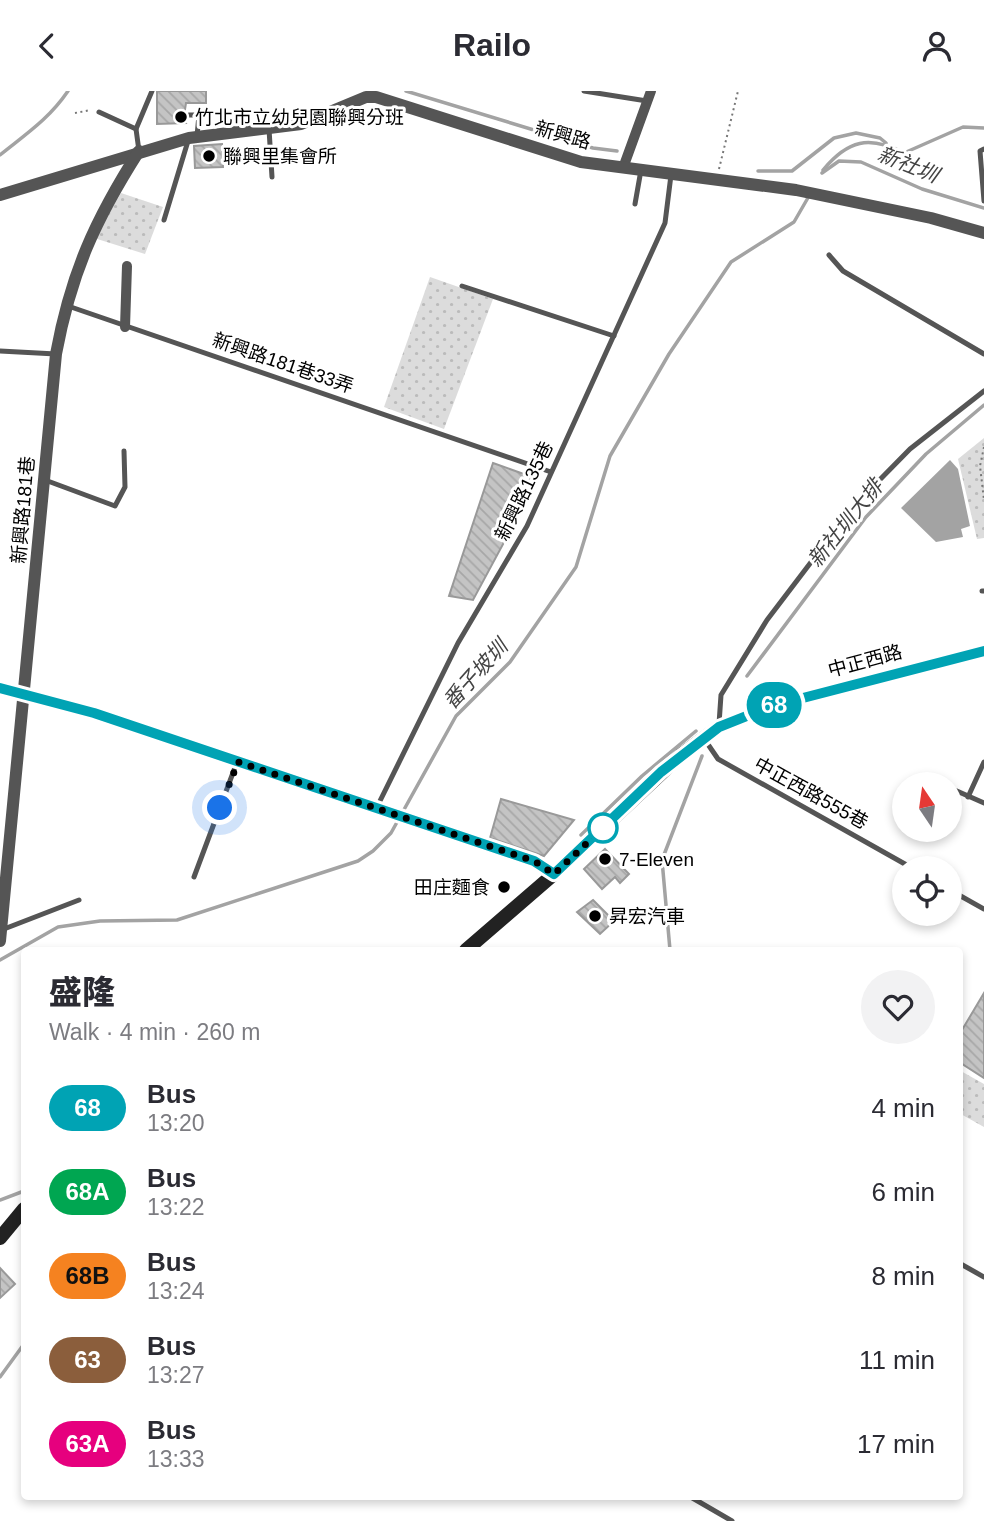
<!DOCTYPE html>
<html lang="en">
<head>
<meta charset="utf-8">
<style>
	:root { --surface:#fff; --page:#f2f2f3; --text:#2b2b33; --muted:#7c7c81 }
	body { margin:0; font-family:Arial,"Noto Sans TC",sans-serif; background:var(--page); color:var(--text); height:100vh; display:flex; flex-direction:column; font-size:26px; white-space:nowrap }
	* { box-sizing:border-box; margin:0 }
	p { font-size:23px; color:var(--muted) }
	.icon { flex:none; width:38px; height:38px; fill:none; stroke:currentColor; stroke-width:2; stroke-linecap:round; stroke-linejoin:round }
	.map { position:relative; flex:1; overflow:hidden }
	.sheet { position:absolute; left:21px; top:856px; width:942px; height:553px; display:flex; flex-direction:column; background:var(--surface); border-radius:7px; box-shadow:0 4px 10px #0003 }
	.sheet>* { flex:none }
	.badge { padding:0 14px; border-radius:23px; font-size:24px; line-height:46px }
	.needle { width:46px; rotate:347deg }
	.controls { position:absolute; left:892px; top:681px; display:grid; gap:14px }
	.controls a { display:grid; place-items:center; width:70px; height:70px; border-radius:50%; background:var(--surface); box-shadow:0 4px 10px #0003; font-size:35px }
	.you { position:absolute; width:35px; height:35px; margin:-18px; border:5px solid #fff; border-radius:50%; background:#1a73e8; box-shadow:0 0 0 10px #1a73e833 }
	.map>.badge { position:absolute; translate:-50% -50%; box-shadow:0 0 0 4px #fff }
	.round { display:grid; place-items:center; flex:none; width:74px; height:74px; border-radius:37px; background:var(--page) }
	.head { display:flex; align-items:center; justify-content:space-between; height:119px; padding:0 28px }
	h1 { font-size:33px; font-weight:800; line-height:52px }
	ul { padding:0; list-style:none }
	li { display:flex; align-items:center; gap:21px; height:84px; padding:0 28px }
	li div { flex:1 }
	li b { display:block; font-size:26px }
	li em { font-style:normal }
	li .badge { min-width:77px; font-weight:700; text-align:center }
	header { display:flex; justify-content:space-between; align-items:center; height:91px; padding:0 28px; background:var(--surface); font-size:32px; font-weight:800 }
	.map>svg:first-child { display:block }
	.green { fill:url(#green-dots) }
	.water { fill:#a3a3a3 }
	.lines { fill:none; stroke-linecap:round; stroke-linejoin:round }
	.stream { stroke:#a3a3a3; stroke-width:3.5 }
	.building { fill:url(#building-back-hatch); stroke:#999; stroke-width:2 }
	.path { stroke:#777; stroke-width:2; stroke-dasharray:2 3.5; stroke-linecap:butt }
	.service { stroke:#555; stroke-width:5 }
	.minor { stroke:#555; stroke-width:10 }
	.tertiary { stroke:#555; stroke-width:12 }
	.secondary { stroke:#222; stroke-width:14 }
	.line-casing { stroke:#fff; stroke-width:16 }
	.line { stroke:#00a3b4; stroke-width:10 }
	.walk { stroke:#000; stroke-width:7; stroke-dasharray:0 12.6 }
	.poi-dot { fill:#000; stroke:#fff; stroke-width:2.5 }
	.stop-dot { fill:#fff; stroke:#00a3b4; stroke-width:3.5 }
	.labels { text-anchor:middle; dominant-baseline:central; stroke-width:6; stroke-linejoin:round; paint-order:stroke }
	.poi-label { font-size:19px; fill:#000; stroke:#fff; text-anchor:start }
	.street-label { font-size:19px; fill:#000; stroke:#fff }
	.water-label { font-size:21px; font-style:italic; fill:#444; stroke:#fff }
</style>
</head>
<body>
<header><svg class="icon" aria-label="back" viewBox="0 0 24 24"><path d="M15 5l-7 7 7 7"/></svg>Railo<svg class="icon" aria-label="person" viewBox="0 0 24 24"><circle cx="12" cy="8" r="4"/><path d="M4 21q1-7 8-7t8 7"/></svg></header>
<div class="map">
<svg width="984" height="1430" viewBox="0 0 984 1430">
	<defs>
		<pattern id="green-dots" width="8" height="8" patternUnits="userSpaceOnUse" patternTransform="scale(1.75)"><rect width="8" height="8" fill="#dcdcdc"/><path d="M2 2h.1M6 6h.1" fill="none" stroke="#bbb" stroke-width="1.8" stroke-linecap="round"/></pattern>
		<pattern id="building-back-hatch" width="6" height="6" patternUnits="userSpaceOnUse" patternTransform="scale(1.75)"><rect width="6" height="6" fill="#c4c4c4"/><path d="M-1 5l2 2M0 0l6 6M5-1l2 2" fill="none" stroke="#a7a7a7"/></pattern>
	</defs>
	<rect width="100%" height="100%" fill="#fff"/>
	<g class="green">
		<path d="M121,102L163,116L145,163L94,147Z"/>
		<path d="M430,186L493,208L444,338L384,316Z"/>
		<path d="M984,347V447L977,448L958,368Z"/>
		<path d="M959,979L984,993V1036L959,1022Z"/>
	</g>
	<path class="water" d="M950,369L958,378L970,435L961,438L963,446L936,451L901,417Z"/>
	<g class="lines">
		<g class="stream">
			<path d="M406,0L593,57L617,60"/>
			<path d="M0,64C26,43 49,28 68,0"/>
			<path d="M823,79C848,49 869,44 904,62L963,36L984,37"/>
			<path d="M758,80H792L834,47L856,42L880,47L886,52"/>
			<path d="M822,82L839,70L861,71L922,98L984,117"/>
			<path d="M747,585L866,426L926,363L984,314"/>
			<path d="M581,744L642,685L696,640"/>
			<path d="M670,859L662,769L702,665"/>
			<path d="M0,869L58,836L100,830L177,829L358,770L373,760L391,742L456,625L510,571L576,476L610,365L669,263L731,171L794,131L809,105"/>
			<path d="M0,1109L24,1100"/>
			<path d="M0,1286L24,1253"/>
		</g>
	</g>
	<g class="building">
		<path d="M157,0H206V12H186L184,25L186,32L157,33Z"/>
		<path d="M222,53L223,76L195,77L194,55Z"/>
		<path d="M493,372L538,388L473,509L449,505Z"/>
		<path d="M501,708L574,729L544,765L490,747Z"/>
		<path d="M605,758L629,783L620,792L615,786L602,798L584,778Z"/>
		<path d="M593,809L614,830L600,843L577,821Z"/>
		<path d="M984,902V987L959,971V944Z"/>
		<path d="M0,1177L15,1193L0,1207Z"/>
	</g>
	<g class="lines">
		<g class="path">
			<path d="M75,22L91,19"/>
			<path d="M719,78L738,0"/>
			<path d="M984,356L980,375L984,409"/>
		</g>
		<g class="service">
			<path d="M584,0L647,10"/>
			<path d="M99,21L136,38L139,60"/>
			<path d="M189,24H199L197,45"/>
			<path d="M136,38L152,0"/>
			<path d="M269,38L272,86"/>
			<path d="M984,58L980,60L984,110"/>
			<path d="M635,113L641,79"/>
			<path d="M164,129L188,50"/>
			<path d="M829,164L843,180L984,263"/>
			<path d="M462,195L614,245"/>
			<path d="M68,215L551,381"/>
			<path d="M0,260L56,263"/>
			<path d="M45,389L115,415L125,396L124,360"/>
			<path d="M982,500H984"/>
			<path d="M719,633L721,604L767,529L853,416L910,358L984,300"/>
			<path d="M705,649L718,668L912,777"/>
			<path d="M940,693H941"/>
			<path d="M950,697L984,712"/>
			<path d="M968,706L984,671"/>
			<path d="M376,718L458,552L527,435L665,132L671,84"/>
			<path d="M194,786L237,671"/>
			<path d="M950,799L984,818"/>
			<path d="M4,838L79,809"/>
			<path d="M959,1172L984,1186"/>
			<path d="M689,1405L732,1430"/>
		</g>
		<g class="minor">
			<path d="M623,77L651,0"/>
			<path d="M125,236L127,175"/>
			<path d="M0,597L94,622L534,770L554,783"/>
		</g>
		<g class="tertiary">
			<path d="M0,104L189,47L301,33L366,6H376L581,71L796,99L931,127L984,142"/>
			<path d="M0,850L56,263C71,182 95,129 139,60"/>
		</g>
		<g class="secondary">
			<path d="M466,859L554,783L681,664L719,636L772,615L984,560"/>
			<path d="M0,1147L24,1118"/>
		</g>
	</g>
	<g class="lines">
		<defs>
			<path id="line" d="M0,597L94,622L534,770L554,783L661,681L719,636L772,615L984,560"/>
		</defs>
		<use href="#line" class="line-casing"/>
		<use href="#line" class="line"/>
		<path class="walk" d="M220,717L238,671L534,770L554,783L603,737"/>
	</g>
	<g class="poi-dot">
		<circle cx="181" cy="26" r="7"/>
		<circle cx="209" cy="65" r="7"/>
		<circle cx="605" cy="768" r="7"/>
		<circle cx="504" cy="796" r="7"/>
		<circle cx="595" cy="825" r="7"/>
	</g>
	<circle class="stop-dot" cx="603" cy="737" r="14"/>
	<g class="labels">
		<g class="poi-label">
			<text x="195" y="26">竹北市立幼兒園聯興分班</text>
			<text x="223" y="65">聯興里集會所</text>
			<text x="619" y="768">7-Eleven</text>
			<text x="490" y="796" text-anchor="end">田庄麵食</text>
			<text x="609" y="825">昇宏汽車</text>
		</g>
		<g class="street-label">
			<text transform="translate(563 44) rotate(16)">新興路</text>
			<text transform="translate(283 272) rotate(19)">新興路181巷33弄</text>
			<text transform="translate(524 400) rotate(-64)">新興路135巷</text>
			<text transform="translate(23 419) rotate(-85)">新興路181巷</text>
			<text transform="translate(865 570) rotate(-15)">中正西路</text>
			<text transform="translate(811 702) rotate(29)">中正西路555巷</text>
		</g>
		<g class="water-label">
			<text transform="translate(908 73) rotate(22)">新社圳</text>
			<text transform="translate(845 432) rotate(-51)">新社圳大排</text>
			<text transform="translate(475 583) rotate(-48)">番子坡圳</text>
		</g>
	</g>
</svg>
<div class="controls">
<a><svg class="needle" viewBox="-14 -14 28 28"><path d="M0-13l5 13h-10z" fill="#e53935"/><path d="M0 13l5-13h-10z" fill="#7c7c81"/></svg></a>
<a><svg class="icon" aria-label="locate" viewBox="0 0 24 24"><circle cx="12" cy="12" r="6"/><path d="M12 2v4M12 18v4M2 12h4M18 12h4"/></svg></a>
</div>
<div class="you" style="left:220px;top:717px"></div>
<b class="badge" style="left:774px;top:614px;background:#00a3b4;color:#fff">68</b>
<section class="sheet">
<div class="head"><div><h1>盛隆</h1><p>Walk · 4 min · 260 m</p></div><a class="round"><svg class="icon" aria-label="heart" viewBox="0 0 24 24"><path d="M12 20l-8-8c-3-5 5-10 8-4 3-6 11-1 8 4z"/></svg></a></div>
<ul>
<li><span class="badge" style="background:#00a3b4;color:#fff">68</span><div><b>Bus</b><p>13:20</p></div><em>4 min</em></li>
<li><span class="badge" style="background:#00a651;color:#fff">68A</span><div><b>Bus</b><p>13:22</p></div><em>6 min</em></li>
<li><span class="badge" style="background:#f58220;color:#111">68B</span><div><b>Bus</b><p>13:24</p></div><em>8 min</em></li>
<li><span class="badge" style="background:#8b5e3c;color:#fff">63</span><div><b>Bus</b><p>13:27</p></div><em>11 min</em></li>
<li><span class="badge" style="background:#e6007e;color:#fff">63A</span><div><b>Bus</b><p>13:33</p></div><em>17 min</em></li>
</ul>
</section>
</div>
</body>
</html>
